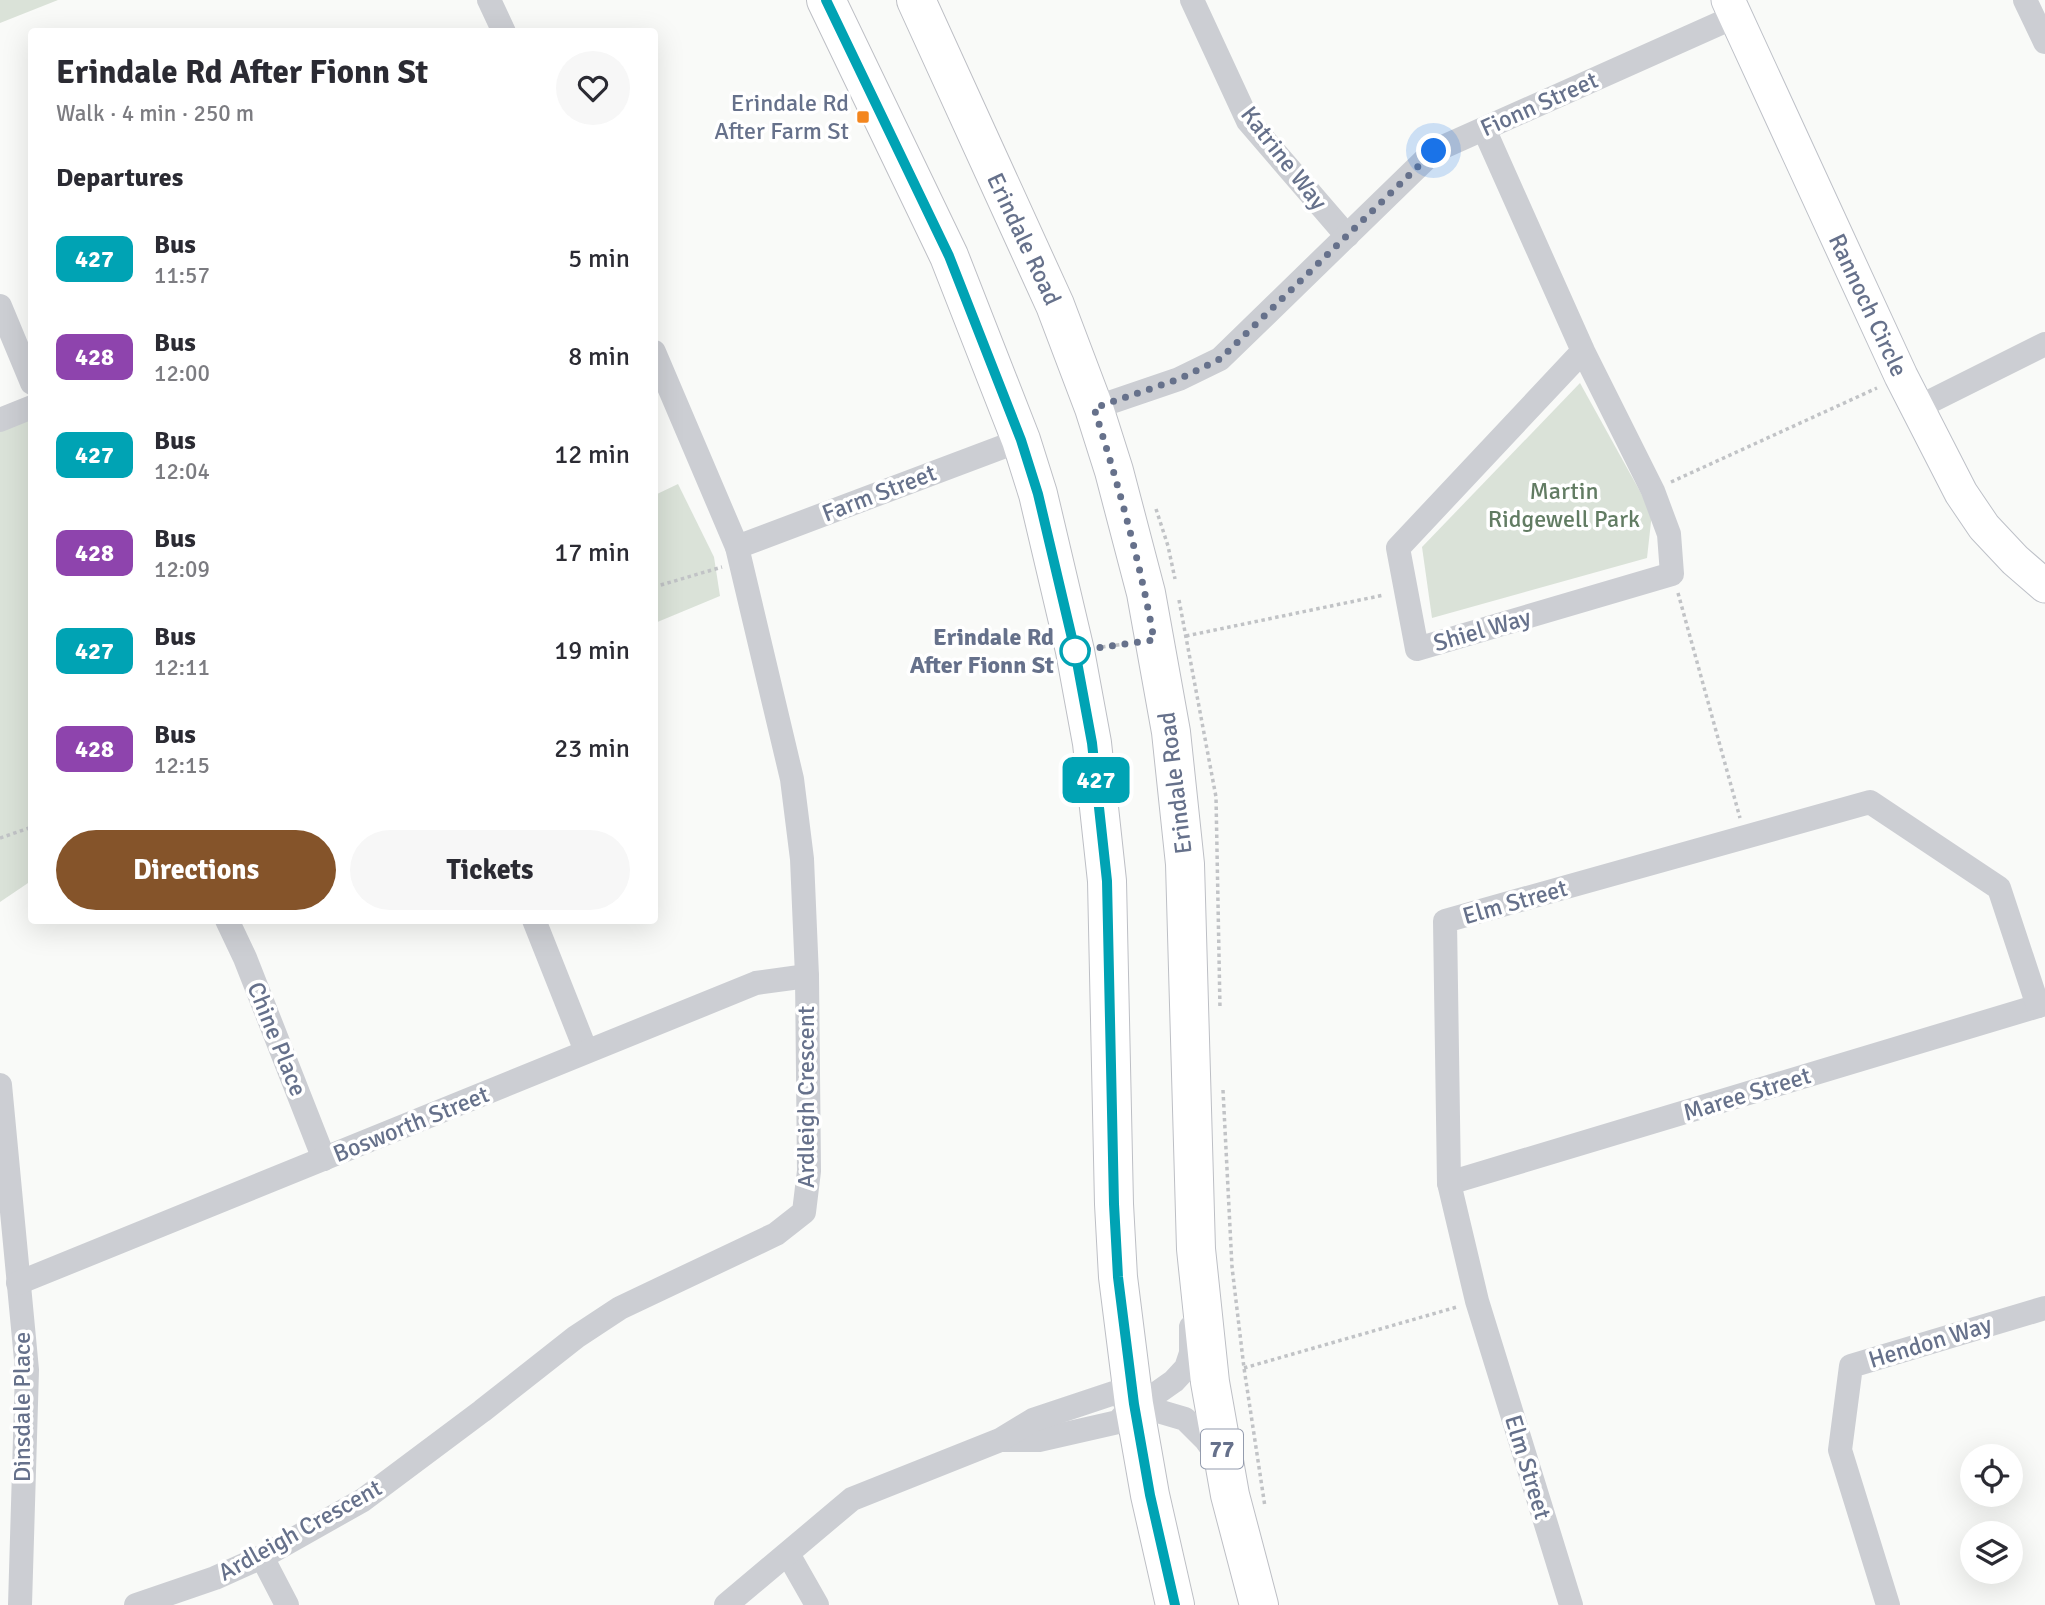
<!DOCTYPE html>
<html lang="en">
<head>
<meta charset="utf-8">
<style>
	:root { --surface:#fff; --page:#f7f7f7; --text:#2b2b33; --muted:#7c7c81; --accent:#85542a }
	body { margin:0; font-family:Signika,sans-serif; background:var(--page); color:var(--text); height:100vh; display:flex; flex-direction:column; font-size:26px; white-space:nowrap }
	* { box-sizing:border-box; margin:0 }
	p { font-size:23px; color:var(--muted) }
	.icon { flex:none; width:38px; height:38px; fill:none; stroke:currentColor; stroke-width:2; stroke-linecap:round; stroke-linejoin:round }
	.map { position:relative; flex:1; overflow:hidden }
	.panel { position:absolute; left:28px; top:28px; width:630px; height:896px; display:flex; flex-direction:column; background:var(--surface); border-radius:7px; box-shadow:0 7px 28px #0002 }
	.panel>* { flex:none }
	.badge { padding:0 14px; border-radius:10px; font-size:24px; line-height:46px }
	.controls { position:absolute; left:1960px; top:1444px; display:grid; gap:14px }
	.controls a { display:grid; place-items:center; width:63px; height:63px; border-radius:50%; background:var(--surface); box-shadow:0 7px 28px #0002; font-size:35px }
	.you { position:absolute; width:35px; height:35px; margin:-18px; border:5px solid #fff; border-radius:50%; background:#1a73e8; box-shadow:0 0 0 10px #1a73e833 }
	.map>.badge { position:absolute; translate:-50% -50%; box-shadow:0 0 0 4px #fff }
	h2 { padding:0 28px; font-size:26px; line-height:63px }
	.round { display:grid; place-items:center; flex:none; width:74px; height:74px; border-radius:37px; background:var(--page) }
	.summary { display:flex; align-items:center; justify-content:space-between; height:119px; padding:0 28px }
	h1 { font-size:33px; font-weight:700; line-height:52px }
	.button { display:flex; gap:14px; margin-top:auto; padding:14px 28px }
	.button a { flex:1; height:80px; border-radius:42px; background:var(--accent); color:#fff; font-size:28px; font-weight:700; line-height:80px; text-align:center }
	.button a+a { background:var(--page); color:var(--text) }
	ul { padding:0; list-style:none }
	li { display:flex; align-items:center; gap:21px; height:98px; padding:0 28px }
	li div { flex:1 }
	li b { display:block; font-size:26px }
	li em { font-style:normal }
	li .badge { min-width:77px; font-weight:700; text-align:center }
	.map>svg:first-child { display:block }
	.green { fill:#dae2d8 }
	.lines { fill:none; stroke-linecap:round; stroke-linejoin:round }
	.secondary-casing { stroke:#bec1c8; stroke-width:35 }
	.primary-casing { stroke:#bdbfc5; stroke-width:40 }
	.path { stroke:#c1c3c6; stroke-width:3.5; stroke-dasharray:3.5 3.5; stroke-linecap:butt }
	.street { stroke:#ccced3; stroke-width:24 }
	.secondary { stroke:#fff; stroke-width:33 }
	.primary { stroke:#fff; stroke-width:38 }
	.line-casing { stroke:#fff; stroke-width:16 }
	.line { stroke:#00a3b4; stroke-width:10 }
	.walk { stroke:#66718b; stroke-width:7; stroke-dasharray:0 12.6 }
	.poi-dot { fill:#f3861e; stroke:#fff; stroke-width:2.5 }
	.stop-dot { fill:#fff; stroke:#00a3b4; stroke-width:3.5 }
	.labels { text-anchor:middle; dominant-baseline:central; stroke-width:7; stroke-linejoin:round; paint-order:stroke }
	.shield { fill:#fff; stroke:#949cae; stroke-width:2 }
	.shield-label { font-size:23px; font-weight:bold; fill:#66718b }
	.poi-label { font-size:24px; fill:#66718b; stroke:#fff; text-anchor:end }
	.street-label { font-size:24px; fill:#66718b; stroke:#fff }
	.park-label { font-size:24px; fill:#627c63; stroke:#fff }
	.stop-label { font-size:24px; font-weight:bold; fill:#66718b; stroke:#fff; text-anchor:end }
</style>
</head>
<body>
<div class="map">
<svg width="2045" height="1605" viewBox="0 0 2045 1605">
	<rect width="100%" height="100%" fill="#f9faf8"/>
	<g class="green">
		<path d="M0,0H58L0,23Z"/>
		<path d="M1580,383L1652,513L1647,558L1432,618L1422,547Z"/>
		<path d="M31,411V881L0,902V424Z"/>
		<path d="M678,484L714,557L720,596L655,623V495Z"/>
	</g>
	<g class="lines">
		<defs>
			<path id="secondary" d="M1728,0L1901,376L1961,493L1984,527L2015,560L2045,586"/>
			<g id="primary">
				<path d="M826,0L949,256L1021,440L1038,494L1075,651L1092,743L1107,881L1114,1204L1118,1277L1134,1404L1150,1495L1175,1605"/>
				<path d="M916,0L1055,305L1094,408L1114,471L1146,593L1171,732L1185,864L1196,1249L1210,1382L1230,1495L1259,1605"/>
			</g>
		</defs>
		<use href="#secondary" class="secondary-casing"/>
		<use href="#primary" class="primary-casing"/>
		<g class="path">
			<path d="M1671,482L1877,388"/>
			<path d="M1156,509L1168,546L1175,579"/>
			<path d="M654,587L722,567"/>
			<path d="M1678,593L1740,818"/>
			<path d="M1179,600L1216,797L1220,1009"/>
			<path d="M1186,636L1384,595"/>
			<path d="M1102,647L1126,644"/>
			<path d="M0,838L32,827"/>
			<path d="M1223,1090L1232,1267L1244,1368L1265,1507"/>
			<path d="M1244,1368L1457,1307"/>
		</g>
		<g class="street">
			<path d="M489,0L504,32"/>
			<path d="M1192,0L1248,121L1347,236"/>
			<path d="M2025,0L2045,42"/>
			<path d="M1484,129L1583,351L1653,491L1669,534L1672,574L1417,649L1398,548L1583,351"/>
			<path d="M0,306L32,383"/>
			<path d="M1094,408L1179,379L1220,359L1434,151L1734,17"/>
			<path d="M1917,408L2045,344"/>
			<path d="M0,420L32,407"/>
			<path d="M737,547L1021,440"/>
			<path d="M227,920L245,958L324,1159"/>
			<path d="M534,920L586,1051"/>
			<path d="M0,1085L27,1370L20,1605"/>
			<path d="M1449,1183L2045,1004"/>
			<path d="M18,1283L756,983L807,976"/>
			<path d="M1003,1440H1039L1118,1422L1134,1404L1157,1393L1174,1381L1186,1368L1191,1353V1327"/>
			<path d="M788,1554L817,1605"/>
			<path d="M262,1557L287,1605"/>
			<path d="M136,1605L215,1578L262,1557L363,1500L482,1411L576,1337L620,1308L776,1234L804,1212L809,1171L807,976L802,859L792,779L737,547L654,352"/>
			<path d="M726,1605L852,1499L1000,1440L1033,1420L1114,1393L1134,1404L1185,1419L1206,1440L1218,1457"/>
			<path d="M1571,1605L1477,1301L1449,1183L1445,921L1870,802L1999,888L2038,1006"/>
			<path d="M1888,1605L1840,1450L1851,1366L2045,1308"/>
		</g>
		<use href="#secondary" class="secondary"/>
		<use href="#primary" class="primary"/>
	</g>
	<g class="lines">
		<defs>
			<path id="line" d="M826,0L949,256L1021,440L1038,494L1075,651L1092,743L1107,881L1114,1204L1118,1277L1134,1404L1150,1495L1175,1605"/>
		</defs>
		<use href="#line" class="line-casing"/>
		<use href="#line" class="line"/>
		<path class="walk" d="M1075,651L1154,640C1140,561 1118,484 1094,408L1179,379L1220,359L1434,151"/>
	</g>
	<rect class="poi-dot" x="856" y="110" width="14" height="14" rx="3.5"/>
	<circle class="stop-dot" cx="1075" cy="651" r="14"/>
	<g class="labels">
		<rect class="shield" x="1201" y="1429.5" width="42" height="39" rx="5"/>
		<g class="shield-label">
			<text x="1222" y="1449">77</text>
		</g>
		<g class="poi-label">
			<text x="849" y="103">Erindale Rd<tspan x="849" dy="28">After Farm St</tspan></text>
		</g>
		<g class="street-label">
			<text transform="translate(1539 104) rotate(-24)">Fionn Street</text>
			<text transform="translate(1284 158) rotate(52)">Katrine Way</text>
			<text transform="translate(1024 239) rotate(65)">Erindale Road</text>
			<text transform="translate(1868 305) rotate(65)">Rannoch Circle</text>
			<text transform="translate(879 493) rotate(-21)">Farm Street</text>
			<text transform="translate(1482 630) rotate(-16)">Shiel Way</text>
			<text transform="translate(1175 783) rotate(-97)">Erindale Road</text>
			<text transform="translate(1515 902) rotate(-16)">Elm Street</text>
			<text transform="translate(277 1039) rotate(68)">Chine Place</text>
			<text transform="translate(1747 1094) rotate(-17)">Maree Street</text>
			<text transform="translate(806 1097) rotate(-90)">Ardleigh Crescent</text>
			<text transform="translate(411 1124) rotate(-22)">Bosworth Street</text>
			<text transform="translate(1930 1342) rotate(-17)">Hendon Way</text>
			<text transform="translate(22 1407) rotate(-90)">Dinsdale Place</text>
			<text transform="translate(1528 1467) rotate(73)">Elm Street</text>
			<text transform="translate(300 1530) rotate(-29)">Ardleigh Crescent</text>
		</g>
		<g class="park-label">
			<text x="1564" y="491">Martin<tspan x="1564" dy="28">Ridgewell Park</tspan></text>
		</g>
		<g class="stop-label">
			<text x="1054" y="637">Erindale Rd<tspan x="1054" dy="28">After Fionn St</tspan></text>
		</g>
	</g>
</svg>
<div class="controls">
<a><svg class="icon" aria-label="locate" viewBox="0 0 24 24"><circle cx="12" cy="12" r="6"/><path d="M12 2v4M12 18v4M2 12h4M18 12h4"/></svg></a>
<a><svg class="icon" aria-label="layers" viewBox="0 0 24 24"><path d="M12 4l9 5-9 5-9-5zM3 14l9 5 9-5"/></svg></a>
</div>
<div class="you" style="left:1434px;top:151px"></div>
<b class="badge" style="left:1096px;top:780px;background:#00a3b4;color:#fff">427</b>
<section class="panel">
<div class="summary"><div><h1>Erindale Rd After Fionn St</h1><p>Walk · 4 min · 250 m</p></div><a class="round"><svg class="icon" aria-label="heart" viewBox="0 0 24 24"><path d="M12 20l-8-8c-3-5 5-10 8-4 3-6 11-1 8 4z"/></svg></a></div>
<h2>Departures</h2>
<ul>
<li><span class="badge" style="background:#00a3b4;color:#fff">427</span><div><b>Bus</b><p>11:57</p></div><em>5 min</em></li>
<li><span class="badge" style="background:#8e44ad;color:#fff">428</span><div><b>Bus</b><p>12:00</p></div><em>8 min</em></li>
<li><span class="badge" style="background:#00a3b4;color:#fff">427</span><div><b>Bus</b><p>12:04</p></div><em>12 min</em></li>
<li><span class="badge" style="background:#8e44ad;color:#fff">428</span><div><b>Bus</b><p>12:09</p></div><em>17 min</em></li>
<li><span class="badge" style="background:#00a3b4;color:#fff">427</span><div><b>Bus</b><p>12:11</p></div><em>19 min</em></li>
<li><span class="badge" style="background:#8e44ad;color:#fff">428</span><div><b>Bus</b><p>12:15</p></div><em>23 min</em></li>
</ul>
<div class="button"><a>Directions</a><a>Tickets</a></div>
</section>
</div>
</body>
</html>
